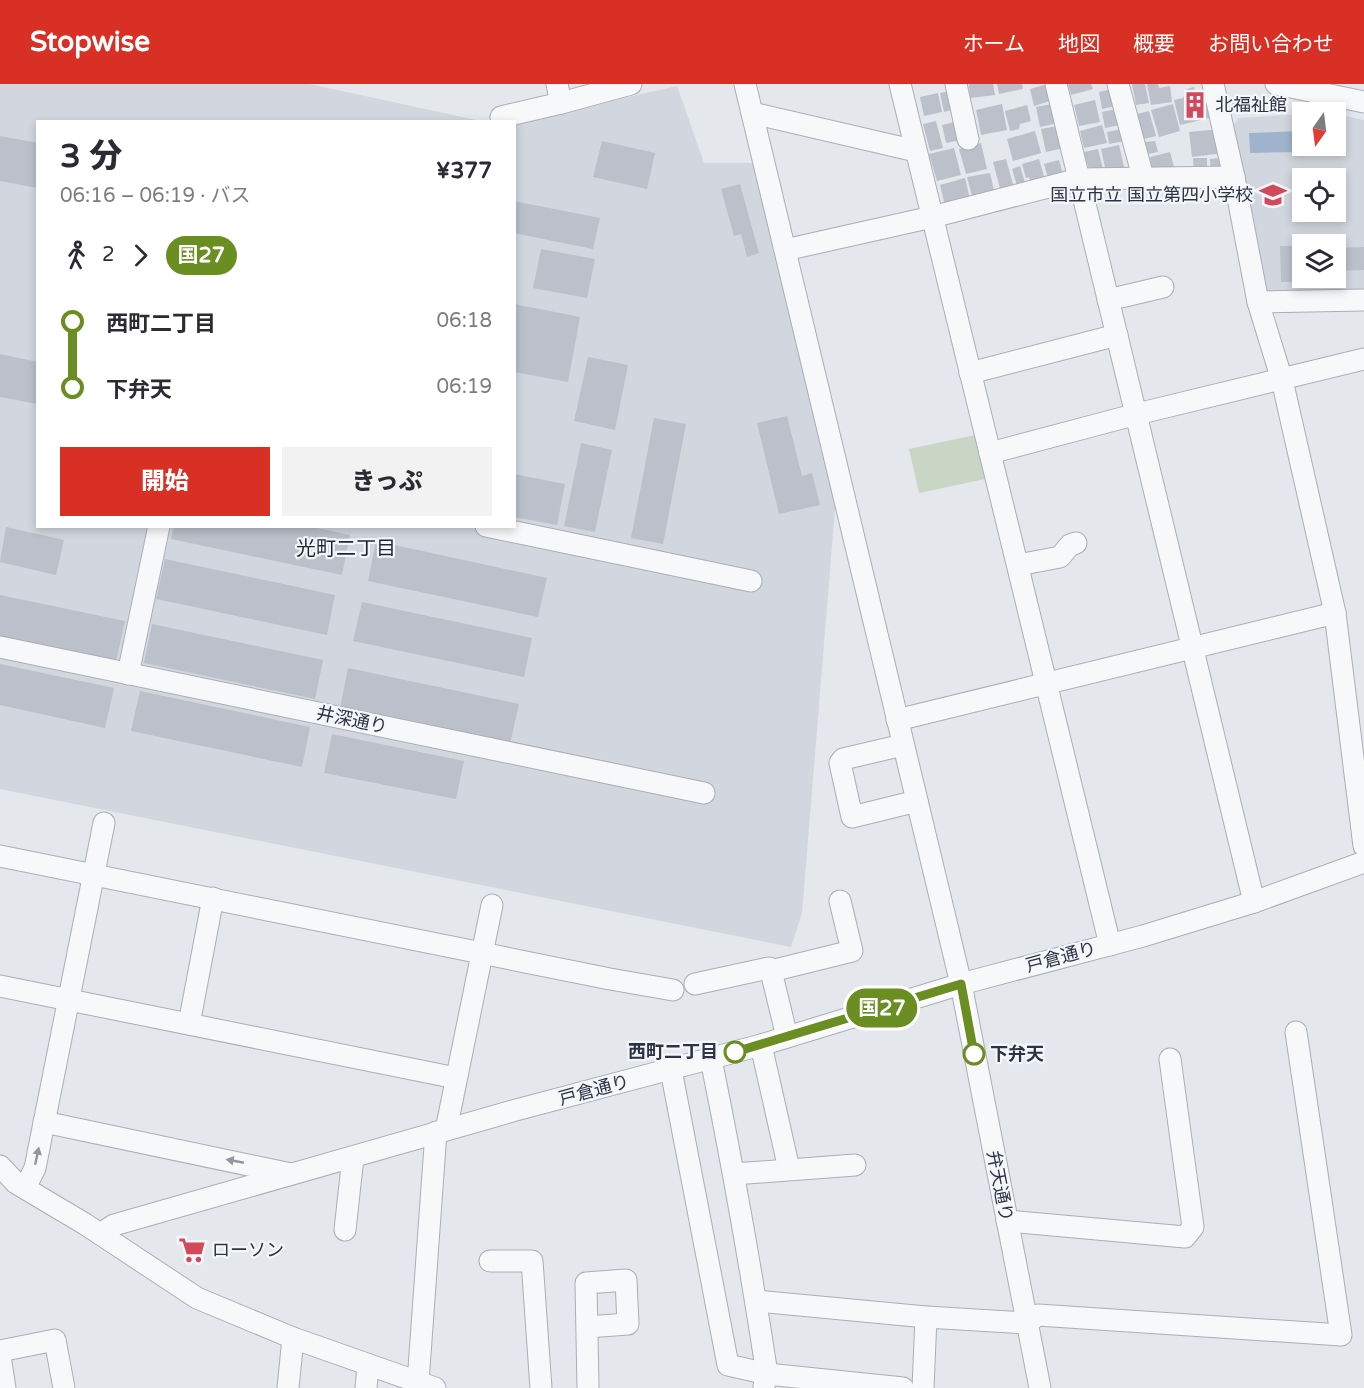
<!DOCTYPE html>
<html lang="ja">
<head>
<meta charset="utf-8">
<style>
	:root { --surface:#fff; --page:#f2f2f3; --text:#2b2b33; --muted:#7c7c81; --accent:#d93025 }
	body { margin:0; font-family:"Varela Round","Noto Sans JP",sans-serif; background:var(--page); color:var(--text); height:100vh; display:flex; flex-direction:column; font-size:22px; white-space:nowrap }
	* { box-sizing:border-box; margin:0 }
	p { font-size:20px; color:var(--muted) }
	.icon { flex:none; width:33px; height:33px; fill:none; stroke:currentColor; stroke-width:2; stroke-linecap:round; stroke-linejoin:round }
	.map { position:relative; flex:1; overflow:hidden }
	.side { position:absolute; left:36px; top:36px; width:480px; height:408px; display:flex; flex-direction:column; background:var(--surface); border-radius:0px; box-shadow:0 3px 9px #0003 }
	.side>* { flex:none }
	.badge { padding:0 12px; border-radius:20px; font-size:21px; line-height:39px }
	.needle { width:39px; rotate:194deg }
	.controls { position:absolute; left:1292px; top:18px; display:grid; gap:12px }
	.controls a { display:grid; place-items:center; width:54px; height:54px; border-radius:0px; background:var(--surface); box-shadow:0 3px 9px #0003; font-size:30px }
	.map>.badge { position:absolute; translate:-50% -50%; box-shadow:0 0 0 3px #fff }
	.legs { display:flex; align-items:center; gap:9px; height:66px; padding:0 24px; font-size:20px }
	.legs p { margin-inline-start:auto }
	.overview { display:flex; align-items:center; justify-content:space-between; height:102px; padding:0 24px }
	h1 { font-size:33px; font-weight:800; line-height:45px }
	.primary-button { display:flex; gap:12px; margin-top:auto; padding:12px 24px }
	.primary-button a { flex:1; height:69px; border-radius:0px; background:var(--accent); color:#fff; font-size:24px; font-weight:800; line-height:69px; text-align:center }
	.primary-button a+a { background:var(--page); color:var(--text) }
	ul { padding:0 24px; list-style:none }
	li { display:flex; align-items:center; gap:21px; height:66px; font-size:22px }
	li i { display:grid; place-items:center; width:9px; height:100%; margin:0 8px; background:currentColor }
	li i::after { content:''; width:15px; height:15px; margin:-8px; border:4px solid; border-radius:50%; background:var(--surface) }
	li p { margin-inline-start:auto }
	li:first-child i { background:linear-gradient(#0000 50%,currentColor 0) }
	li:last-child i { background:linear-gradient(currentColor 50%,#0000 0) }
	header { display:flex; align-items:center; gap:36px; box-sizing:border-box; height:84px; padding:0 30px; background:var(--accent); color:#fff }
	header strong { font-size:28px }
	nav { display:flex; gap:33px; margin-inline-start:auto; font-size:21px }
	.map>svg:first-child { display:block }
	.built { fill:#d2d6de; fill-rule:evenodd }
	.green { fill:#c9d6c5 }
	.water { fill:#9fb4cc }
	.building { fill:#bbc0ca }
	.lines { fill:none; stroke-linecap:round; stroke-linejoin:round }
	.minor-casing { stroke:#a9aeb7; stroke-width:23 }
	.minor { stroke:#f7f8fa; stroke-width:21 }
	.oneway { fill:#9196a0 }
	.line-1-casing { stroke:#fff; stroke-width:14 }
	.line-1 { stroke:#6b8e23; stroke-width:9 }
	.stop-1-dot { fill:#fff; stroke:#6b8e23; stroke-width:3 }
	.labels { text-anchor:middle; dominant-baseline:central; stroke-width:4.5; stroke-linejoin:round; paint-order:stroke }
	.poi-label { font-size:18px; fill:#2b3445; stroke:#f4f6f9; text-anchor:start }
	.street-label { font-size:18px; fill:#2b3445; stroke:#f4f6f9 }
	.stop-label { font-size:18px; font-weight:bold; fill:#2b3445; stroke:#f4f6f9; text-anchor:end }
	.neighbourhood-label { font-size:20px; fill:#1d2536; stroke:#f4f6f9 }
</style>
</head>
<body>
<header>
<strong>Stopwise</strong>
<nav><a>ホーム</a><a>地図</a><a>概要</a><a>お問い合わせ</a></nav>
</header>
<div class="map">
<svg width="1364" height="1304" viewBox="0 0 1364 1304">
	<rect width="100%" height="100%" fill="#e4e7ec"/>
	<g class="built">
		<path d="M0,0H309L481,37L38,38V442H514L515,39L677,2L704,79H757L836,413L802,829L791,863L0,705Z"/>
		<path d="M1302,30V62H1335V30L1364,36V212L1263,214L1232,45L1238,34ZM1302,94H1335V128H1302ZM1302,160H1335V194H1302Z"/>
	</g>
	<path class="green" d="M980,350L990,394L919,409L909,365Z"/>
	<path class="water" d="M1302,47L1303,68L1250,69L1249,49Z"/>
	<g class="building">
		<path d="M969,0H993L995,11L970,14Z"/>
		<path d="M997,0H1022L1023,5L999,10Z"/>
		<path d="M1048,0L1053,16L1034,22L1030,5Z"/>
		<path d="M1068,0H1091L1093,5L1071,11Z"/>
		<path d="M1132,0H1145L1149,19L1136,21Z"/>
		<path d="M1147,0H1158L1159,4L1170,2L1172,18L1151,21Z"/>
		<path d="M1194,3L1196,11L1206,8L1214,33L1180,41L1174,16L1183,14L1187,5Z"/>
		<path d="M1116,4L1120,21L1102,25L1099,8Z"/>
		<path d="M955,6L959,24L944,28L940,9Z"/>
		<path d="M938,9L942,28L924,32L920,13Z"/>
		<path d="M1248,13V21L1233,22L1231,14Z"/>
		<path d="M1095,16L1100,38L1079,42L1074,21Z"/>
		<path d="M1057,19L1062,38L1040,43L1036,23Z"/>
		<path d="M1002,20L1007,46L981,51L976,26Z"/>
		<path d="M1173,20L1180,47L1159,53L1151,26Z"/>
		<path d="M1027,21L1031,37L1020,40L1019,45L1010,47L1005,27Z"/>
		<path d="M1122,24L1125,40L1105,44L1102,28Z"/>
		<path d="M1149,27L1156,52L1144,55L1137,30Z"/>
		<path d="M962,36L966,55L946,59L942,41Z"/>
		<path d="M936,37L943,64L930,67L923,40Z"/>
		<path d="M1063,41L1068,63L1046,68L1041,45Z"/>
		<path d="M1102,41L1107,59L1084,64L1080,47Z"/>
		<path d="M1127,44L1129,56L1109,60L1107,48Z"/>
		<path d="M1221,45L1224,69L1192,73L1189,48Z"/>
		<path d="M1035,47L1041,69L1013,77L1007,55Z"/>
		<path d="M0,52L38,59V104L0,97Z"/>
		<path d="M602,57L655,69L647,105L593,93Z"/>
		<path d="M1155,57L1158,68L1148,70L1145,58Z"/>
		<path d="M981,59L987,85L966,90L959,65Z"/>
		<path d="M1119,61L1124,83L1106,88L1101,65Z"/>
		<path d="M954,64L961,91L937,97L929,70Z"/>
		<path d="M1098,65L1103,85L1090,89L1084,68Z"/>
		<path d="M1170,68L1174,83L1152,86L1150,73Z"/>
		<path d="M1228,73L1229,87L1211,89L1210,75Z"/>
		<path d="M1193,74H1207V86L1194,87Z"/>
		<path d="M1006,75L1014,104L1001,108L993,78Z"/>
		<path d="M1039,75L1046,99L1031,100L1029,93L1026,94L1022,80Z"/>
		<path d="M1059,76L1064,94L1049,98L1044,80Z"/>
		<path d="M1020,82L1026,102L1018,105L1012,85Z"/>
		<path d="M990,89L995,111L973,116L967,93Z"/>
		<path d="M965,94L971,119L946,126L940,101Z"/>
		<path d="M740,100L759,169L747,173L741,150L734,152L721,105Z"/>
		<path d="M514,117L600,134L593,165L514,149Z"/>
		<path d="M1280,162H1294V165L1302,164V194H1336V197L1281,198Z"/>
		<path d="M1364,163V186L1335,187V164Z"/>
		<path d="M541,165L595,175L587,214L533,204Z"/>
		<path d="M514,220L580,233L568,298L514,288Z"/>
		<path d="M0,270L38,278V320L0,313Z"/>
		<path d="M588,273L628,281L615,346L574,337Z"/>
		<path d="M787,332L802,392L812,389L820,421L779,430L757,339Z"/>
		<path d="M654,334L686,340L663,460L631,454Z"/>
		<path d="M581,359L612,366L595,448L564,442Z"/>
		<path d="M514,390L565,400L557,441L514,433Z"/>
		<path d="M174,442H308L350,451L342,491L171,455Z"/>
		<path d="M6,443L64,456L56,491L0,478Z"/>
		<path d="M376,457L547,494L538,533L368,497Z"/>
		<path d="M165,475L335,511L327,551L156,515Z"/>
		<path d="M0,511L125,537L116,577L0,552Z"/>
		<path d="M362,518L532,554L524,593L353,557Z"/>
		<path d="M152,540L323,576L315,615L144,579Z"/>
		<path d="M0,580L114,604L105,644L0,621Z"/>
		<path d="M348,584L519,620L510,660L340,624Z"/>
		<path d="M140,607L310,643L302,683L131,647Z"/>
		<path d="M332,650L464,677L456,715L324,689Z"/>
	</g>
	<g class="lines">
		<defs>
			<g id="minor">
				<path d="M557,0L561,19"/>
				<path d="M745,0L961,900L1040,1304"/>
				<path d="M900,0L1110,861"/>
				<path d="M956,0L968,55"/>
				<path d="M1056,0L1254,818"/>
				<path d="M1118,0L1143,93"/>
				<path d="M1213,0L1234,93L1258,218L1282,296L1335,529L1364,762"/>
				<path d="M1276,0L1364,18"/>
				<path d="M752,29L916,67"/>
				<path d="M501,33L561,19L631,0"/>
				<path d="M785,166L932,133L1079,95L1234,93"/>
				<path d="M1108,216L1163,203"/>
				<path d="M1258,218L1364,216"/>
				<path d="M970,289L1117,251"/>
				<path d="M990,369L1137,330L1364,275"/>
				<path d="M486,442L751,497"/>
				<path d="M1018,481L1060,473L1070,461L1076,459"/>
				<path d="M0,563L704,709"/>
				<path d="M128,590L159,442"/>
				<path d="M897,636L1335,529"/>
				<path d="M903,661L843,675L840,679L852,733L917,717"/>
				<path d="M0,772L610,895L673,906"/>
				<path d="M695,900L769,884L771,887"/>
				<path d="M0,902L456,994"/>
				<path d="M189,940L213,814"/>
				<path d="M787,953L771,887L852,867L840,817"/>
				<path d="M761,961L789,1085"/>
				<path d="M711,975C732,1079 751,1184 767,1290L764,1302"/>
				<path d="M671,986L728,1281L767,1290L903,1304"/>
				<path d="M44,1038L291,1090"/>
				<path d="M446,1046L492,821"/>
				<path d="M0,1082L16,1099L85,1140L197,1214L293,1254L435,1304"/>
				<path d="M734,1090L855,1081"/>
				<path d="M25,1104L35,1084L104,739"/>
				<path d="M1007,1137L1185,1153L1193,1143L1170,975"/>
				<path d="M345,1146L353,1073"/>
				<path d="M100,1150L114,1141L516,1026L761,961L961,900L1143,852L1254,818L1364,778"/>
				<path d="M490,1177H532L541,1304"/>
				<path d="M756,1217L926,1233L1027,1239L1038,1231L1341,1251L1296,948"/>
				<path d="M587,1243L628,1240L626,1196L586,1199L588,1304"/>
				<path d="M0,1267L55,1256L64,1304"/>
				<path d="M0,1272L5,1304"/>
				<path d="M418,1298L436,1048"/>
				<path d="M288,1304L293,1254"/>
				<path d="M366,1304L368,1281"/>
				<path d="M923,1304L926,1233"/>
			</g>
		</defs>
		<use href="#minor" class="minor-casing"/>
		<use href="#minor" class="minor"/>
	</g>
	<defs><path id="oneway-solid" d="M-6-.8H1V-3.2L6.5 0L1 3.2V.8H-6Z" transform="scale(1.5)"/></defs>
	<g class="oneway">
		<use href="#oneway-solid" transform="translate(37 1072) rotate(-78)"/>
		<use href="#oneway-solid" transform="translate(235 1077) rotate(-169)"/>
	</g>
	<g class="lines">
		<defs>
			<path id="line-1" d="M735,968L961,900L974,970"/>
		</defs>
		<use href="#line-1" class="line-1-casing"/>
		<use href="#line-1" class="line-1"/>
	</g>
	<defs>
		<symbol id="building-bare" viewBox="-9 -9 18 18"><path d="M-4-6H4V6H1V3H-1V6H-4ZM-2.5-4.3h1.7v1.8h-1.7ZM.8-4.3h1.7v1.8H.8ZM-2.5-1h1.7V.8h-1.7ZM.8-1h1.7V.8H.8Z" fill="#d1495b" stroke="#f4f6f9" stroke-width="2.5" paint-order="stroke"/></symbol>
		<symbol id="school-bare" viewBox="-9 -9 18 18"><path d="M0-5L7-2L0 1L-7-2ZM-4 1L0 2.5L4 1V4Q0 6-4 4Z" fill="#d1495b" stroke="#f4f6f9" stroke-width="2.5" paint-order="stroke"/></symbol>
		<symbol id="supermarket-bare" viewBox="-9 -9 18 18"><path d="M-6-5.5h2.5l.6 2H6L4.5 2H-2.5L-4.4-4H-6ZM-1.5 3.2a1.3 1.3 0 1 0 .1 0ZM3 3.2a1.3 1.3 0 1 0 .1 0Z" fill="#d1495b" stroke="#f4f6f9" stroke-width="2.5" paint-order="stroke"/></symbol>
	</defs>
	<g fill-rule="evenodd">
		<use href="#building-bare" x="1176" y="2" width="38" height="38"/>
		<use href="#school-bare" x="1254" y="92" width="38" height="38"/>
		<use href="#supermarket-bare" x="173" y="1147" width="38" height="38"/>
	</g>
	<g class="stop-1-dot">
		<circle cx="735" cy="968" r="10"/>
		<circle cx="974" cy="970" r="10"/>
	</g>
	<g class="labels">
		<g class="poi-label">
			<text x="1215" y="21">北福祉館</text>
			<text x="1253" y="111" text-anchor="end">国立市立 国立第四小学校</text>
			<text x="212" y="1166">ローソン</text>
		</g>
		<g class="street-label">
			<text transform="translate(352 636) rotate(12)">井深通り</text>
			<text transform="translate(1061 873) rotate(-15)">戸倉通り</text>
			<text transform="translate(594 1006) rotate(-15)">戸倉通り</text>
			<text transform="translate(1000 1102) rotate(79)">弁天通り</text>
		</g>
		<g class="stop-label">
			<text x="718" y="968">西町二丁目</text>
			<text x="990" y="970" text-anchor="start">下弁天</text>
		</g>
		<g class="neighbourhood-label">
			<text x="346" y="465">光町二丁目</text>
		</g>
	</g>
</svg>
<div class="controls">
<a><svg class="needle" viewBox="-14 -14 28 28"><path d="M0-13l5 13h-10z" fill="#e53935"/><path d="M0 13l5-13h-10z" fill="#7c7c81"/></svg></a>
<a><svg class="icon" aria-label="locate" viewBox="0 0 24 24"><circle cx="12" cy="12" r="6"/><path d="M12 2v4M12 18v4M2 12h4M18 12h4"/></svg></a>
<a><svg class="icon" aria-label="layers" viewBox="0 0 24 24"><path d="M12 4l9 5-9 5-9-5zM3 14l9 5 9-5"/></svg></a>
</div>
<b class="badge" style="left:882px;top:924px;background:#6b8e23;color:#fff">国27</b>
<section class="side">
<div class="overview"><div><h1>3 分</h1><p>06:16 – 06:19 · バス</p></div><b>¥377</b></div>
<div class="legs"><svg class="icon" aria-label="walk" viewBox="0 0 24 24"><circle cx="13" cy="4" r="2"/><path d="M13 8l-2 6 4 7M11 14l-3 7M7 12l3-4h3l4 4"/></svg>2<svg class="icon" aria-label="forward" viewBox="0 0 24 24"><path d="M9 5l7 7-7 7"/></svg><b class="badge" style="background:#6b8e23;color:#fff">国27</b></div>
<ul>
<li><i style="color:#6b8e23"></i><b>西町二丁目</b><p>06:18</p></li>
<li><i style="color:#6b8e23"></i><b>下弁天</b><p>06:19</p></li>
</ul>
<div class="primary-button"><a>開始</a><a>きっぷ</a></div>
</section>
</div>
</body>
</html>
